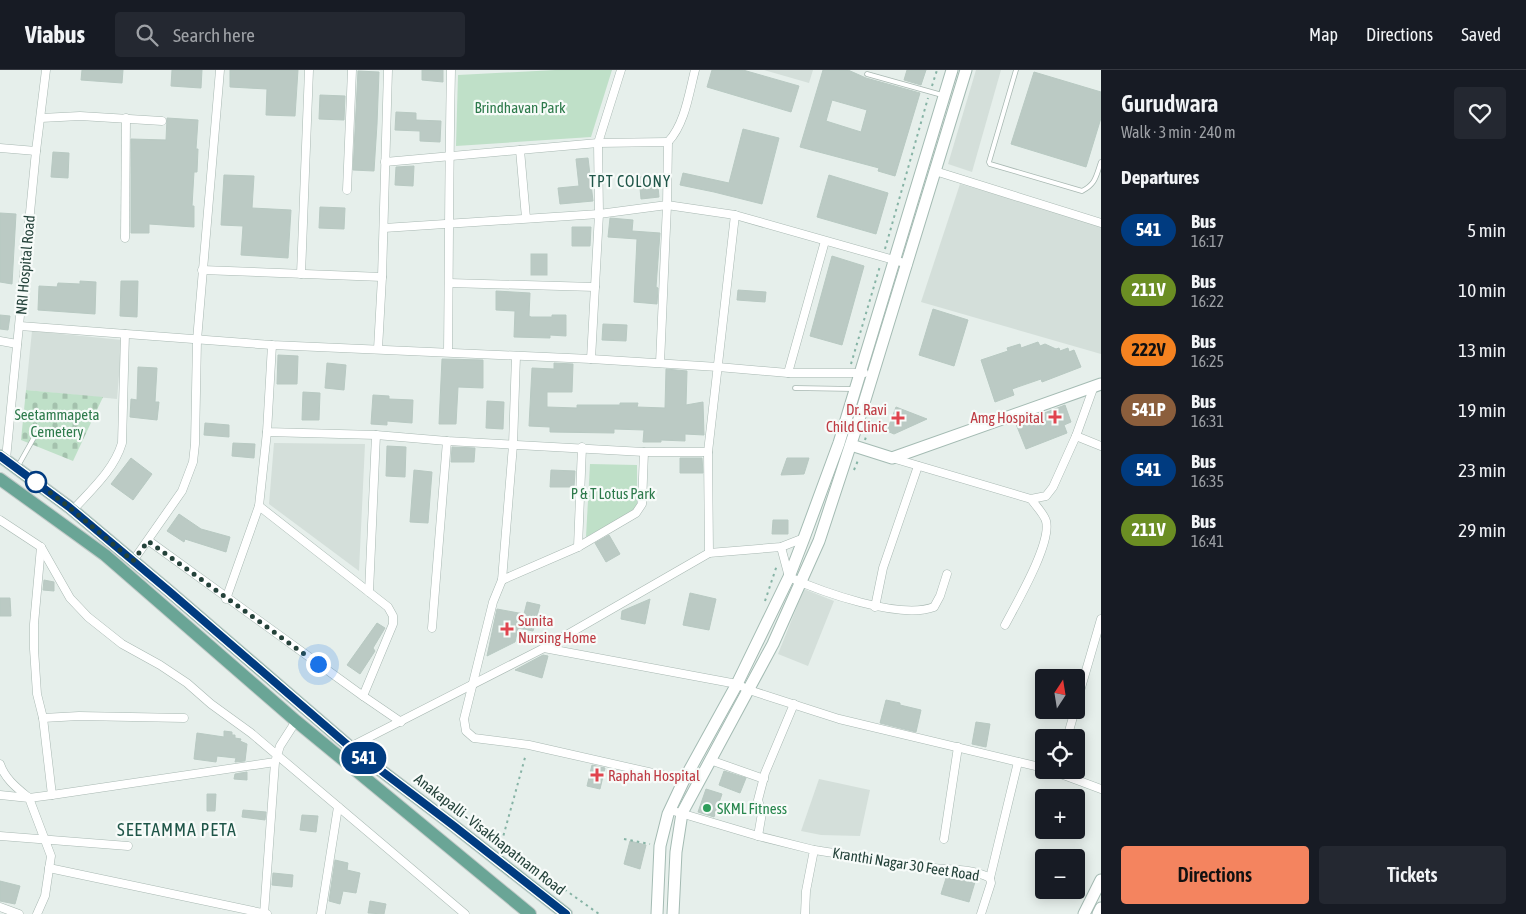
<!DOCTYPE html>
<html lang="en">
<head>
<meta charset="utf-8">
<style>
	:root { --surface:#171b24; --page:#242831; --text:#f1f3f6; --muted:#9ea1a6; --line:#363941; --accent:#f4845f }
	body { margin:0; font-family:"Asap Condensed",sans-serif; background:var(--page); color:var(--text); height:100vh; display:flex; flex-direction:column; font-size:19px; white-space:nowrap }
	* { box-sizing:border-box; margin:0 }
	p { font-size:16px; color:var(--muted) }
	.icon { flex:none; width:28px; height:28px; fill:none; stroke:currentColor; stroke-width:2; stroke-linecap:round; stroke-linejoin:round }
	.map { position:relative; flex:1; overflow:hidden }
	.side { display:flex; flex-direction:column; background:var(--surface); width:425px }
	.side>* { flex:none }
	.badge { padding:0 10px; border-radius:16px; font-size:18px; line-height:32px }
	.needle { width:32px; rotate:12deg }
	.controls { position:absolute; left:1035px; top:599px; display:grid; gap:10px }
	.controls a { display:grid; place-items:center; width:50px; height:50px; border-radius:5px; background:var(--surface); box-shadow:0 2px 12px #0003; font-size:25px }
	.you { position:absolute; width:25px; height:25px; margin:-12px; border:4px solid #fff; border-radius:50%; background:#1a73e8; box-shadow:0 0 0 8px #1a73e833 }
	.map>.badge { position:absolute; translate:-50% -50%; box-shadow:0 0 0 2px #fff }
	h2 { padding:0 20px; font-size:19px; line-height:45px }
	.round { display:grid; place-items:center; flex:none; width:52px; height:52px; border-radius:5px; background:var(--page) }
	.summary { display:flex; align-items:center; justify-content:space-between; height:85px; padding:0 20px }
	h1 { font-size:24px; font-weight:600; line-height:38px }
	.cta { display:flex; gap:10px; margin-top:auto; padding:10px 20px }
	.cta a { flex:1; height:58px; border-radius:5px; background:var(--accent); color:#111; font-size:20px; font-weight:600; line-height:58px; text-align:center }
	.cta a+a { background:var(--page); color:var(--text) }
	ul { padding:0; list-style:none }
	li { display:flex; align-items:center; gap:15px; height:60px; padding:0 20px }
	li div { flex:1 }
	li b { display:block; font-size:19px }
	li em { font-style:normal }
	li .badge { min-width:55px; font-weight:700; text-align:center }
	header { display:flex; align-items:center; gap:30px; box-sizing:border-box; height:70px; padding:0 25px; background:var(--surface); border-bottom:1px solid var(--line) }
	header strong { font-size:24px }
	nav { display:flex; gap:28px; margin-inline-start:auto; font-size:18px }
	.search { width:350px; height:45px; background:var(--page); display:flex; align-items:center; gap:12px; box-sizing:border-box; padding:0 18px; border-radius:5px; color:var(--muted); font-size:19px }
	main { display:flex; flex:1; min-height:0 }
	.map>svg:first-child { display:block }
	.built { fill:#d4dfda }
	.green { fill:#bfe0c8 }
	.cemetery { fill:url(#cemetery-stones) }
	.building { fill:#bbcac4; stroke:#b8c9c2; fill-rule:evenodd }
	.lines { fill:none; stroke-linecap:round; stroke-linejoin:round }
	.lane-casing { stroke:#a8b8b2; stroke-width:5.5 }
	.street-casing { stroke:#a8b8b2; stroke-width:9 }
	.secondary-casing { stroke:#a4bbb3; stroke-width:13 }
	.primary-casing { stroke:#c2cac8; stroke-width:14 }
	.path { stroke:#86b3a5; stroke-width:2; stroke-dasharray:2.5 4; stroke-linecap:butt }
	.lane { stroke:#fff; stroke-width:4 }
	.street { stroke:#fff; stroke-width:8 }
	.secondary { stroke:#fff; stroke-width:11 }
	.primary { stroke:#6aa596; stroke-width:12 }
	.line-casing { stroke:#fff; stroke-width:11 }
	.line { stroke:#003b80; stroke-width:8 }
	.walk { stroke:#24423a; stroke-width:5; stroke-dasharray:0 9 }
	.health-dot { fill:#e0444e; stroke:#f7fbf9; stroke-width:2 }
	.stop-dot { fill:#fff; stroke:#003b80; stroke-width:2.5 }
	.leisure-dot { fill:#2e9e5b; stroke:#f7fbf9; stroke-width:2 }
	.labels { text-anchor:middle; dominant-baseline:central; stroke-width:4.5; stroke-linejoin:round; paint-order:stroke }
	.park-label { font-size:15px; fill:#2d7a4b; stroke:#f7fbf9 }
	.street-label { font-size:15px; fill:#24423a; stroke:#f7fbf9 }
	.health-label { font-size:15px; fill:#be3a42; stroke:#f7fbf9; text-anchor:end }
	.leisure-label { font-size:15px; fill:#27864d; stroke:#f7fbf9; text-anchor:start }
	.neighbourhood-label { font-size:16px; letter-spacing:1px; fill:#1f5548; stroke:#f7fbf9 }
	.quarter-label { font-size:18px; letter-spacing:1px; fill:#1f5548; stroke:#f7fbf9 }
</style>
</head>
<body>
<header>
<strong>Viabus</strong>
<div class="search"><svg class="icon" aria-label="search" viewBox="0 0 24 24"><circle cx="10" cy="10" r="6"/><path d="M15 15l6 6"/></svg>Search here</div>
<nav><a>Map</a><a>Directions</a><a>Saved</a></nav>
</header>
<main>
<div class="map">
<svg width="1101" height="844" viewBox="0 0 1101 844">
	<defs>
		<pattern id="cemetery-stones" width="16" height="16" patternUnits="userSpaceOnUse" patternTransform="scale(1.25)"><rect width="16" height="16" fill="#bfe0c8"/><path d="M2 7V4a2 2 0 0 1 4 0v3zM10 15v-3a2 2 0 0 1 4 0v3z" fill="#a4c1ad"/></pattern>
	</defs>
	<rect width="100%" height="100%" fill="#e6efeb"/>
	<g class="built">
		<path d="M764,0H813L809,13Z"/>
		<path d="M976,0H1001L972,102L948,94Z"/>
		<path d="M960,114L1101,155V284L921,232Z"/>
		<path d="M32,261L122,270L117,329L26,320Z"/>
		<path d="M274,373L365,374L359,501L269,434Z"/>
		<path d="M804,519L834,531L808,596L778,584Z"/>
		<path d="M819,709L870,720L860,766L821,765L801,761Z"/>
	</g>
	<g class="green">
		<path d="M555,0H612L591,67L456,76L458,5Z"/>
		<path d="M590,394L637,395V439L586,467Z"/>
	</g>
	<path class="cemetery" d="M26,320L103,327L73,391L21,370Z"/>
	<g class="building">
		<path d="M82,0H123L122,13L81,10Z"/>
		<path d="M172,0H202L201,18L171,16Z"/>
		<path d="M230,0H298L295,46L266,45L267,19L230,17Z"/>
		<path d="M422,0H443V12L422,10Z"/>
		<path d="M712,0H743L799,16L791,42L707,17Z"/>
		<path d="M823,0H848L866,8L920,23L895,106L878,101L879,98L800,77ZM832,30L867,40L861,62L826,51Z"/>
		<path d="M907,0H926L921,15L904,10Z"/>
		<path d="M358,1L379,2L377,54L374,101L353,100Z"/>
		<path d="M1034,2L1101,22V48L1086,97L1011,74Z"/>
		<path d="M320,25L345,26L344,50L319,49Z"/>
		<path d="M396,42L416,43V50L441,51L440,72L420,71V61L395,60Z"/>
		<path d="M167,48L198,50L196,79H198L197,102H194L192,136H194V157L149,154V163H131V69L166,70Z"/>
		<path d="M743,59L779,68L762,134L714,122L680,115L683,103L729,113Z"/>
		<path d="M53,82L69,83L68,108L51,107Z"/>
		<path d="M588,88L593,131L560,134L558,118L579,116L576,89Z"/>
		<path d="M414,96L413,116L395,115L396,97Z"/>
		<path d="M224,105L254,106L252,138L291,140L288,188L241,185L243,156L221,155Z"/>
		<path d="M829,105L888,123L876,164L817,147Z"/>
		<path d="M657,106L659,127L641,129L639,107Z"/>
		<path d="M320,137L345,138L344,159L319,158Z"/>
		<path d="M0,143L16,144L12,214L0,212Z"/>
		<path d="M610,148L633,150L632,161L660,163L656,217L658,218L657,234L634,232L637,169L608,167Z"/>
		<path d="M572,157H591L590,176H572Z"/>
		<rect x="531" y="184" width="16" height="21"/>
		<path d="M832,186L864,196L842,275L810,266Z"/>
		<path d="M80,211L96,212L95,244L38,240L39,216L57,217L58,213L80,214Z"/>
		<path d="M121,211H138L137,247L120,246Z"/>
		<path d="M738,220L766,222L765,232L737,230Z"/>
		<path d="M496,221L530,223L529,246L531,247H552V245H566V266L550,265V268L514,267L515,241L496,240Z"/>
		<path d="M933,239L968,250L954,296L919,285Z"/>
		<path d="M0,245L10,246L8,260L0,259Z"/>
		<path d="M603,254L627,255L626,271L602,270Z"/>
		<path d="M1038,272L1040,276L1045,274L1056,279L1059,278L1060,281L1068,278L1069,282L1074,280L1081,297L1042,312L1041,309L1012,319L1014,325L995,332L981,290L1008,281L1007,278L1020,274L1021,278Z"/>
		<path d="M278,285L298,286L297,314H277Z"/>
		<path d="M442,289L483,290V318L458,317L456,354H439Z"/>
		<path d="M327,293L346,295L344,320L325,318Z"/>
		<path d="M554,293L573,294L572,322H547V337L577,338V335H620V333H638L637,337L665,338L666,299L687,301L686,335L703,332L704,365L685,364V371L661,370V372H643L644,360L614,359V363L550,362V357L529,356L532,298L554,299Z"/>
		<path d="M138,297L157,298L155,332H159L157,350L130,347L131,329L137,330Z"/>
		<path d="M303,322L320,323L319,350H302Z"/>
		<path d="M373,325L389,326V329L413,330L412,353L387,351V355L371,354Z"/>
		<path d="M487,331L504,332L503,359L486,358Z"/>
		<path d="M1065,335L1071,352L1064,355L1067,363L1026,379L1016,354Z"/>
		<path d="M896,337L927,349L894,364L887,361Z"/>
		<path d="M205,353L229,355V367L204,365Z"/>
		<path d="M233,373L255,374L254,388L232,386Z"/>
		<path d="M387,376L406,377L405,407L386,406Z"/>
		<path d="M452,377L475,378L474,392H451Z"/>
		<path d="M131,388L152,404L133,430L111,414Z"/>
		<path d="M680,388H702L703,403H680Z"/>
		<path d="M787,388H809L804,404L781,405Z"/>
		<path d="M414,400L432,402L428,453L410,452Z"/>
		<path d="M551,400L575,401L574,417H550Z"/>
		<path d="M179,444L201,459L230,467L226,482L185,469L184,472L167,461Z"/>
		<path d="M773,450H788V464H772Z"/>
		<path d="M609,465L620,484L606,492L595,473Z"/>
		<path d="M44,510L54,512V521L43,520Z"/>
		<path d="M690,523L716,529L709,560L683,555Z"/>
		<path d="M0,528H10L11,546H0Z"/>
		<path d="M650,529L645,554L621,549L622,541Z"/>
		<path d="M527,532L540,535L533,561L518,558L515,572L487,586L497,539L524,544Z"/>
		<path d="M377,553L385,558L373,578L375,581L360,604L347,595Z"/>
		<path d="M543,585L548,586L542,608L515,600Z"/>
		<path d="M886,630L900,633V635L921,640L916,662L880,653Z"/>
		<path d="M976,652L990,654L986,677L972,674Z"/>
		<path d="M224,661L232,662V665H235V668L241,669L240,671L247,674L245,691L235,692L236,688L217,686L216,692L194,689L197,663L224,667Z"/>
		<path d="M592,695L605,698L600,719L587,716Z"/>
		<path d="M724,701L746,708L740,723L719,715Z"/>
		<path d="M247,702V710L234,709L235,704Z"/>
		<path d="M706,719L722,724L714,747L698,742Z"/>
		<path d="M207,724H216L215,741H207Z"/>
		<path d="M243,740L266,742L265,750L242,747Z"/>
		<path d="M302,745L318,746L316,762L300,760Z"/>
		<path d="M630,771L646,775L640,799L624,794Z"/>
		<path d="M335,790L348,793L347,800L360,803L356,823L343,821L340,834L329,831Z"/>
		<path d="M273,803L293,805L292,817L272,815Z"/>
		<path d="M947,805L975,812L969,832L941,824Z"/>
		<path d="M0,811L20,816L15,834L0,831Z"/>
		<path d="M370,831L386,834L384,844L368,843Z"/>
	</g>
	<g class="lines">
		<defs>
			<g id="lane">
				<path d="M1016,0L989,92L990,94L1082,121C1096,114 1096,106 1101,92"/>
				<path d="M867,4L942,25"/>
				<path d="M795,318L853,319"/>
				<path d="M18,396L36,364"/>
			</g>
			<g id="street">
				<path d="M41,48L80,46L162,51"/>
				<path d="M668,72C685,54 689,23 695,0"/>
				<path d="M0,78L36,81"/>
				<path d="M520,80L526,148"/>
				<path d="M385,92L598,73L668,72L667,135L660,293"/>
				<path d="M935,101L1101,153"/>
				<path d="M347,120L352,0"/>
				<path d="M384,158L599,144L667,135L735,145L908,194"/>
				<path d="M125,168L126,48"/>
				<path d="M202,200L382,207"/>
				<path d="M301,204L309,0"/>
				<path d="M449,213L595,217"/>
				<path d="M20,256L272,275L591,289L718,297L788,303H864"/>
				<path d="M0,271L17,274"/>
				<path d="M272,275L267,362L376,365L447,371L644,382H708L735,145"/>
				<path d="M378,279L382,207L388,0"/>
				<path d="M448,282C449,188 449,94 451,0"/>
				<path d="M516,286L513,375L502,510L493,532L464,649L466,661L474,668L529,675L684,710"/>
				<path d="M591,289L599,144L598,73L621,0"/>
				<path d="M788,303L825,171"/>
				<path d="M1076,366L1101,376"/>
				<path d="M708,382L709,483"/>
				<path d="M892,388L1031,429L1046,426L1053,417L1076,366L1094,316"/>
				<path d="M6,389L36,81L46,0"/>
				<path d="M73,440C91,420 114,400 122,373L125,264"/>
				<path d="M0,450L41,477L70,528L88,547L122,574L160,595L187,613L211,634L251,663L465,844"/>
				<path d="M149,471L363,626L393,554V546L388,537L259,436"/>
				<path d="M41,477L34,554V579L37,624L43,648L52,725"/>
				<path d="M578,477L582,377"/>
				<path d="M781,477L789,507C822,522 900,550 934,537L940,526L947,504"/>
				<path d="M133,491L182,421L193,392L195,374L197,270L220,0"/>
				<path d="M502,510L578,477L636,443L642,434L644,382"/>
				<path d="M369,522L376,365"/>
				<path d="M226,529L259,436L267,362"/>
				<path d="M875,537L883,498L918,396"/>
				<path d="M1005,555C1016,534 1052,473 1046,451C1044,444 1036,436 1031,429"/>
				<path d="M432,558L447,371"/>
				<path d="M544,578L737,614L749,620L839,649L1044,698"/>
				<path d="M363,626L401,652"/>
				<path d="M1076,635L1101,549"/>
				<path d="M43,648L79,646L184,648"/>
				<path d="M1067,668L1075,640"/>
				<path d="M350,677L544,578L709,483L781,477L804,468"/>
				<path d="M710,690L764,709"/>
				<path d="M0,694C5,709 17,718 29,728L52,725L275,692L280,676L296,651"/>
				<path d="M1050,700L1101,719"/>
				<path d="M0,725L29,728L51,786L45,826L37,844"/>
				<path d="M670,740L758,766L814,780L806,821L805,844"/>
				<path d="M0,766L128,776"/>
				<path d="M758,766L762,743L758,730L765,703L794,634"/>
				<path d="M944,769L958,677"/>
				<path d="M814,780C849,785 885,793 921,797C944,800 969,797 990,808L991,813L981,844"/>
				<path d="M49,798L267,844"/>
				<path d="M990,808L1018,692"/>
				<path d="M0,837L19,844"/>
				<path d="M264,844L275,692"/>
				<path d="M321,844L338,737"/>
			</g>
			<g id="secondary">
				<path d="M851,375L892,388L1101,314"/>
				<path d="M657,844L660,776L668,744L684,710L737,614L789,507L804,468L839,373L952,0"/>
				<path d="M673,844L676,782L682,743L773,574L819,471L860,346L966,0"/>
				<path d="M1084,844L1101,810"/>
				<path d="M1098,844L1101,838"/>
			</g>
			<g id="primary">
				<path d="M0,386L69,437L169,521L350,677L454,756L566,844"/>
				<path d="M0,409L105,485L296,651L530,844"/>
			</g>
		</defs>
		<use href="#lane" class="lane-casing"/>
		<use href="#street" class="street-casing"/>
		<use href="#secondary" class="secondary-casing"/>
		<use href="#primary" class="primary-casing"/>
		<g class="path">
			<path d="M932,16L937,0"/>
			<path d="M885,179L928,28"/>
			<path d="M851,294L880,196"/>
			<path d="M865,370L871,350"/>
			<path d="M854,400L859,388"/>
			<path d="M765,531L777,495"/>
			<path d="M624,769L650,774"/>
			<path d="M501,774L554,812L553,819"/>
			<path d="M500,778L526,684"/>
			<path d="M554,812L599,844"/>
		</g>
		<use href="#lane" class="lane"/>
		<use href="#street" class="street"/>
		<use href="#secondary" class="secondary"/>
		<use href="#primary" class="primary"/>
	</g>
	<g class="lines">
		<defs>
			<path id="line" d="M0,386L69,437L169,521L350,677L454,756L566,844"/>
		</defs>
		<use href="#line" class="line-casing"/>
		<use href="#line" class="line"/>
		<path class="walk" d="M36,412L69,437L133,491L148,471L318,594"/>
	</g>
	<g class="health-dot">
		<path d="M1052.5 339.5h5v5h5v5h-5v5h-5v-5h-5v-5h5z"/>
		<path d="M895.5 340.5h5v5h5v5h-5v5h-5v-5h-5v-5h5z"/>
		<path d="M504.5 551.5h5v5h5v5h-5v5h-5v-5h-5v-5h5z"/>
		<path d="M594.5 697.5h5v5h5v5h-5v5h-5v-5h-5v-5h5z"/>
	</g>
	<circle class="stop-dot" cx="36" cy="412" r="10"/>
	<circle class="leisure-dot" cx="707" cy="738" r="5"/>
	<g class="labels">
		<g class="park-label">
			<text x="520" y="37">Brindhavan Park</text>
			<text x="57" y="344">Seetammapeta<tspan x="57" dy="17">Cemetery</tspan></text>
			<text x="613" y="423">P &amp; T Lotus Park</text>
		</g>
		<g class="street-label">
			<text transform="translate(25 195) rotate(-85)">NRI Hospital Road</text>
			<text transform="translate(490 764) rotate(38)">Anakapalli - Visakhapatnam Road</text>
			<text transform="translate(906 794) rotate(9)">Kranthi Nagar 30 Feet Road</text>
		</g>
		<g class="health-label">
			<text x="887" y="339">Dr. Ravi<tspan x="887" dy="17">Child Clinic</tspan></text>
			<text x="1044" y="347">Amg Hospital</text>
			<text x="518" y="550" text-anchor="start">Sunita<tspan x="518" dy="17">Nursing Home</tspan></text>
			<text x="608" y="705" text-anchor="start">Raphah Hospital</text>
		</g>
		<g class="leisure-label">
			<text x="717" y="738">SKML Fitness</text>
		</g>
		<g class="neighbourhood-label">
			<text x="630" y="111">TPT COLONY</text>
		</g>
		<g class="quarter-label">
			<text x="177" y="759">SEETAMMA PETA</text>
		</g>
	</g>
</svg>
<div class="controls">
<a><svg class="needle" viewBox="-14 -14 28 28"><path d="M0-13l5 13h-10z" fill="#e53935"/><path d="M0 13l5-13h-10z" fill="#9ea1a6"/></svg></a>
<a><svg class="icon" aria-label="locate" viewBox="0 0 24 24"><circle cx="12" cy="12" r="6"/><path d="M12 2v4M12 18v4M2 12h4M18 12h4"/></svg></a>
<a>+</a>
<a>−</a>
</div>
<div class="you" style="left:318px;top:594px"></div>
<b class="badge" style="left:364px;top:688px;background:#003b80;color:#fff">541</b>
</div>
<section class="side">
<div class="summary"><div><h1>Gurudwara</h1><p>Walk · 3 min · 240 m</p></div><a class="round"><svg class="icon" aria-label="heart" viewBox="0 0 24 24"><path d="M12 20l-8-8c-3-5 5-10 8-4 3-6 11-1 8 4z"/></svg></a></div>
<h2>Departures</h2>
<ul>
<li><span class="badge" style="background:#003b80;color:#fff">541</span><div><b>Bus</b><p>16:17</p></div><em>5 min</em></li>
<li><span class="badge" style="background:#6b8e23;color:#fff">211V</span><div><b>Bus</b><p>16:22</p></div><em>10 min</em></li>
<li><span class="badge" style="background:#f58220;color:#111">222V</span><div><b>Bus</b><p>16:25</p></div><em>13 min</em></li>
<li><span class="badge" style="background:#8b5e3c;color:#fff">541P</span><div><b>Bus</b><p>16:31</p></div><em>19 min</em></li>
<li><span class="badge" style="background:#003b80;color:#fff">541</span><div><b>Bus</b><p>16:35</p></div><em>23 min</em></li>
<li><span class="badge" style="background:#6b8e23;color:#fff">211V</span><div><b>Bus</b><p>16:41</p></div><em>29 min</em></li>
</ul>
<div class="cta"><a>Directions</a><a>Tickets</a></div>
</section>
</main>
</body>
</html>
